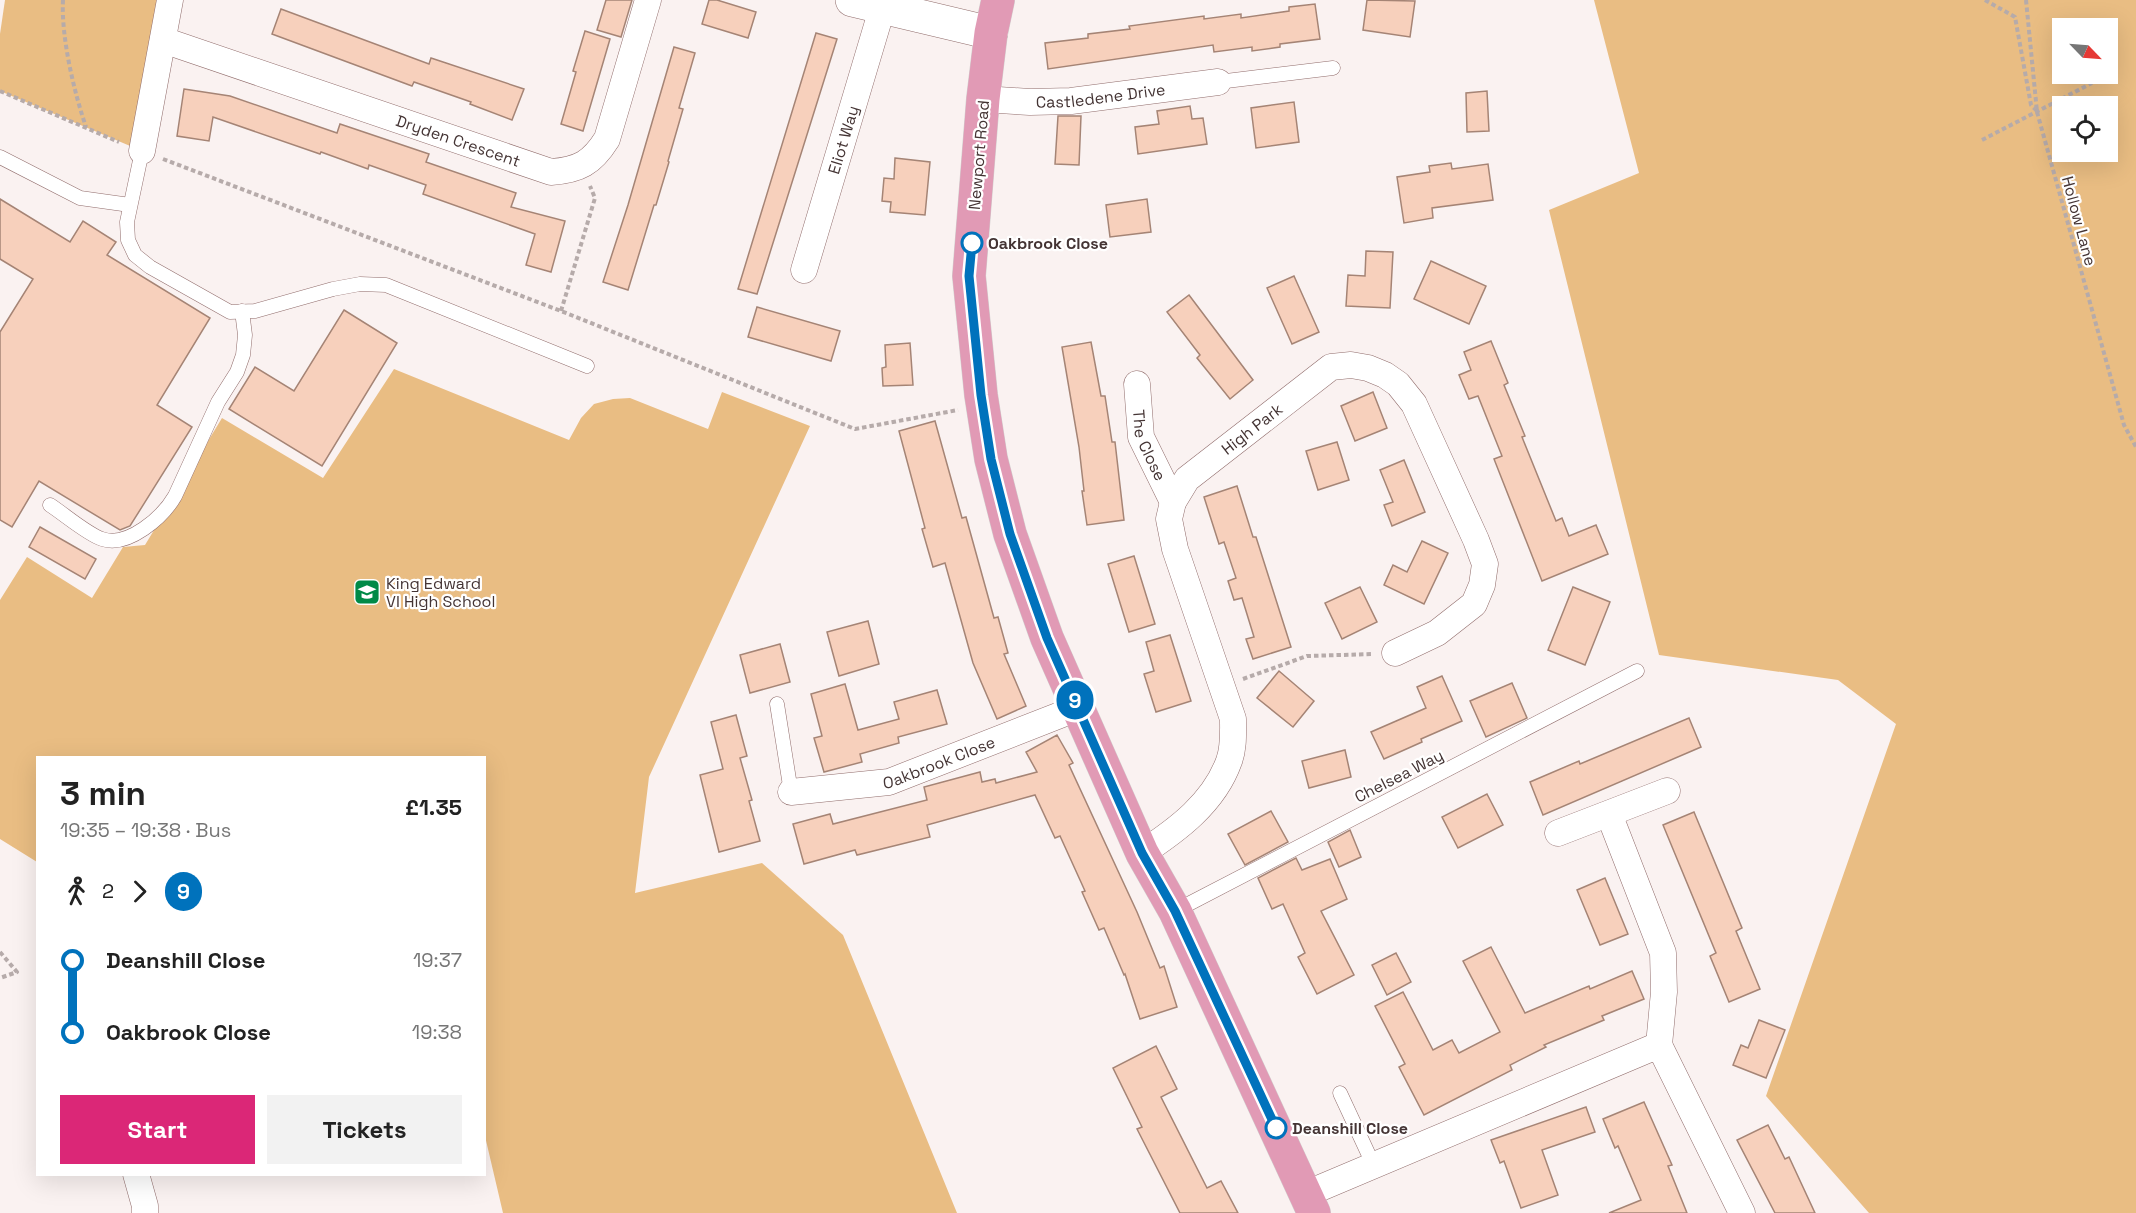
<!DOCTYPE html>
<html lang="en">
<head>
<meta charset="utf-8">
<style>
	:root { --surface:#fff; --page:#f2f2f2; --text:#222; --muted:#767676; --accent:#db2777 }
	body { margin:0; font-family:"Space Grotesk",sans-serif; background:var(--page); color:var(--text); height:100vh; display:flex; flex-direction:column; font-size:22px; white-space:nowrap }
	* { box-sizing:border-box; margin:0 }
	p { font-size:20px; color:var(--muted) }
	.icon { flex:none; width:33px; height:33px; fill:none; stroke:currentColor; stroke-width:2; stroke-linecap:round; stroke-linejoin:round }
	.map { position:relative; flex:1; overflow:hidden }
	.details { position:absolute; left:36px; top:756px; width:450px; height:420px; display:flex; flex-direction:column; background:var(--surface); border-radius:0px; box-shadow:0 6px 24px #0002 }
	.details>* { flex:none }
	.badge { padding:0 12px; border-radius:20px; font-size:21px; line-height:39px }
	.needle { width:39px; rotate:115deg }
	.controls { position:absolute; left:2052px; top:18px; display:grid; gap:12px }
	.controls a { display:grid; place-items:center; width:66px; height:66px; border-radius:0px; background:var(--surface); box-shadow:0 6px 24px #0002; font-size:30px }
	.map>.badge { position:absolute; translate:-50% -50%; box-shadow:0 0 0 3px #fff }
	.legs { display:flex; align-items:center; gap:9px; height:66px; padding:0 24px; font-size:20px }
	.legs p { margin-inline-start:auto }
	.summary { display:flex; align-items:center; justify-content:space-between; height:102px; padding:0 24px }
	h1 { font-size:33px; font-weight:800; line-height:45px }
	.cta { display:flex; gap:12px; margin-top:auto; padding:12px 24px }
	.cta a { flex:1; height:69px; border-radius:0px; background:var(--accent); color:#fff; font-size:24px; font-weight:800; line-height:69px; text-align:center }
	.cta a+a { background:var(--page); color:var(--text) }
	ul { padding:0 24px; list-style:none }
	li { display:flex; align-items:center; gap:21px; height:72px; font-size:22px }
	li i { display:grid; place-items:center; width:9px; height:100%; margin:0 8px; background:currentColor }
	li i::after { content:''; width:15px; height:15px; margin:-8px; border:4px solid; border-radius:50%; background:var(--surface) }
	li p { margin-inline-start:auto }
	li:first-child i { background:linear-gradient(#0000 50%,currentColor 0) }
	li:last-child i { background:linear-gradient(currentColor 50%,#0000 0) }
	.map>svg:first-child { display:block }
	.green { fill:#e9bd83; fill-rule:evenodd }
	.building { fill:#f7d0bc; stroke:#a58475; stroke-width:1.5 }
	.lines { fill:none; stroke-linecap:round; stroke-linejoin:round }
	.lane-casing { stroke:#916d6c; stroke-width:15 }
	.street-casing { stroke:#916d6c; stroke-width:27 }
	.secondary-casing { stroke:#916d6c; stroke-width:34 }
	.highway-casing { stroke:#d2cece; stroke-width:34 }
	.path { stroke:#b6abaa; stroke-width:4; stroke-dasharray:4.5 3; stroke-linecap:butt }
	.lane { stroke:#fff; stroke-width:14 }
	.street { stroke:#fff; stroke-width:26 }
	.secondary { stroke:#fff; stroke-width:33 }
	.highway { stroke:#e19ab5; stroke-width:33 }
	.line-1-casing { stroke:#fff; stroke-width:14 }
	.line-1 { stroke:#0072bc; stroke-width:9 }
	.stop-1-dot { fill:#fff; stroke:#0072bc; stroke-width:3 }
	.labels { text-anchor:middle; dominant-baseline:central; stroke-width:4.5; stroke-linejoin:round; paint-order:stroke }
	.street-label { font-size:16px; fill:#443434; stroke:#fff }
	.stop-label { font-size:16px; font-weight:bold; fill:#443434; stroke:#fff; text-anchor:start }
	.poi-label { font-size:16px; fill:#443434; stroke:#fff; text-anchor:start }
</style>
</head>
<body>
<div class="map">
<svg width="2136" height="1213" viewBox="0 0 2136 1213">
	<rect width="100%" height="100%" fill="#faf2f1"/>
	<g class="green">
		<path d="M5,0H160L142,151L0,91V34Z"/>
		<path d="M1594,0H2136V1213H1869L1766,1096L1896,724L1838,680L1659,655L1549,210L1639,173ZM2062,28H2108V74H2062ZM2062,106H2108V152H2062Z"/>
		<path d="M394,369L569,440L581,418L594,404L613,399L630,398L708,429L722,392L810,426L649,777L635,893L762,863L843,935L957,1213H503L484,1132V758H38L37,862L0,839V600L27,557L92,598L123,547L145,545L222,418L323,478Z"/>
	</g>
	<g class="building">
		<path d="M606,0H632L621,37L597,30Z"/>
		<path d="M709,0H717L756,12L748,38L702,24Z"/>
		<path d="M1367,0L1415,1L1410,37L1363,30Z"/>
		<path d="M1315,4L1320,39L1280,44V47L1252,51V47L1214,52L1213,45L1048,69L1045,43L1088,38V34L1130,29L1129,26L1204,16V19L1241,14V18L1289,11V7Z"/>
		<path d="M281,9L429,64L431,58L524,89L512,120L470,104L471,102L414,82L412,86L272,34Z"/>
		<path d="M585,31L610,39L583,131L561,124L576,72L573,71Z"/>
		<path d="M816,33L837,39L757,294L738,289Z"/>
		<path d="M674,47L695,53L679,108L683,109L668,161L669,162L656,205H654L628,290L603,282L628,205Z"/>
		<path d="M184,89L230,96L337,133L340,124L429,154L426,162L516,193L511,207L565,221L551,272L526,265L535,234L423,194L426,185L369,165L368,169L321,152L320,154L213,117L209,141L177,136Z"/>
		<path d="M1487,91L1489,131L1467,132L1466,93Z"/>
		<path d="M1294,102L1299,142L1256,148L1251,108Z"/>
		<path d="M1190,106L1192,119L1203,118L1207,144L1138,154L1135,127L1159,124L1157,111Z"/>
		<path d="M1058,116H1081L1079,165L1055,164Z"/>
		<path d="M895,158L930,162L925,215L890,212L891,202L882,201L884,178L894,179Z"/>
		<path d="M1451,163L1452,169L1488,164L1493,200L1432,208L1433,218L1404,223L1397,177L1430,172L1429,166Z"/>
		<path d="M0,199L70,242L83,221L116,242L107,255L210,318L157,405L192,427L130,526L120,530L39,481L12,527L0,520V332L33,279L0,259Z"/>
		<path d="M1147,199L1151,232L1110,237L1106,205Z"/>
		<path d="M1366,251L1393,252L1390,308L1346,306L1348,275L1365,276Z"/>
		<path d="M1431,261L1486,286L1469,324L1414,299Z"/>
		<path d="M1294,276L1319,332L1292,344L1267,288Z"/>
		<path d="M1189,295L1253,380L1230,399L1197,358L1200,355L1167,312Z"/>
		<path d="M757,307L840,331L831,361L748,337Z"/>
		<path d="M344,310L397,343L322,466L229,409L255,367L294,391Z"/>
		<path d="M1491,341L1508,383L1504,385L1525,436L1522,437L1556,521L1562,518L1569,536L1596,525L1608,554L1542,581L1494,459L1502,456L1478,396L1469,399L1459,375L1471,370L1464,352Z"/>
		<path d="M1091,342L1101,396H1105L1112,442H1115L1124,520L1087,525L1082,491H1084L1079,447L1062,347Z"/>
		<path d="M910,343L913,385L883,386L882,368L886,367L885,345Z"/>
		<path d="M1373,392L1387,428L1355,441L1341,406Z"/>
		<path d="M935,421L962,518L966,517L994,618L998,617L1008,653L1004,654L1026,706L997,719L973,663L945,563L933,567L922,529L925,528L899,431Z"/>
		<path d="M1337,442L1349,480L1318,490L1306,451Z"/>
		<path d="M1404,460L1425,512L1392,526L1384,505L1393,502L1380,470Z"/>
		<path d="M1237,486L1253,537H1256L1291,647L1253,659L1246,639L1254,637L1242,598L1234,600L1228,581L1236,578L1224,542L1219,544L1204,497Z"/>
		<path d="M40,527L96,559L85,579L29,547Z"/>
		<path d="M1422,541L1448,553L1424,604L1384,585L1393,565L1407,572Z"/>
		<path d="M1134,556L1155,624L1129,632L1108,564Z"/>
		<path d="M1360,587L1377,622L1342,639L1325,603Z"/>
		<path d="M1573,587L1610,602L1585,665L1548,650Z"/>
		<path d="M868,621L879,664L839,676L827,632Z"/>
		<path d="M1170,635L1191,701L1156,712L1144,674L1154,671L1146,642Z"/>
		<path d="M780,644L790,682L750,693L740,655Z"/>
		<path d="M1279,671L1314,701L1293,727L1257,698Z"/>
		<path d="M1442,676L1462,721L1421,739L1422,742L1384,759L1371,732L1426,708L1417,687Z"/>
		<path d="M1512,683L1527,718L1486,737L1470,701Z"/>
		<path d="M845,684L858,730L899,719L894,702L937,690L947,724L898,737L899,743L860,754L862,762L824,772L814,738L822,736L811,694Z"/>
		<path d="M736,715L747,756L740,758L752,800L749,801L760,841L719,852L700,775L723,769L711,722Z"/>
		<path d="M1689,718L1701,747L1543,815L1530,782L1579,761L1580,764Z"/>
		<path d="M1057,735L1073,763L1069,765L1137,912L1160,968L1164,966L1177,1007L1140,1019L1125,974L1124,975L1104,928L1099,930L1082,892L1085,891L1060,836L1055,838L1035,795L927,825L930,837L857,855L855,850L804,864L793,824L830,814L833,824L927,800L924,787L980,772L982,782L995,779L996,783L1037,772L1026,752Z"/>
		<path d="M1345,750L1351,777L1309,788L1302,761Z"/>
		<path d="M1487,794L1503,825L1458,848L1442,817Z"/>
		<path d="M1271,811L1288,842L1245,865L1228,834Z"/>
		<path d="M1694,812L1742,928L1736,931L1760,989L1729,1002L1710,956L1716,953L1663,825Z"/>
		<path d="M1350,830L1361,857L1339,867L1328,842Z"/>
		<path d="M1296,858L1302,870L1330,859L1347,899L1321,911L1354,975L1317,994L1298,957L1305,953L1283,904L1272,909L1258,878Z"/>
		<path d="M1605,878L1628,934L1600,945L1577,890Z"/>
		<path d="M1491,947L1525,1013L1589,986L1590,989L1632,971L1644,999L1602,1016L1604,1020L1544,1045L1546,1047L1510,1065L1512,1070L1424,1115L1399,1067L1405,1064L1375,1006L1403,992L1433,1050L1452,1040L1459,1053L1500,1032L1463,961Z"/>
		<path d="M1396,953L1411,982L1387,995L1372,965Z"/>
		<path d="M1759,1020L1785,1030L1766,1078L1733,1065L1741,1045L1748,1048Z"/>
		<path d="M1156,1046L1177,1089L1161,1097L1207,1188L1221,1181L1238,1213H1180L1137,1129L1142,1127L1113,1068Z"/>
		<path d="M1644,1102L1672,1165L1668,1166L1687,1213H1609L1641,1200L1618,1146L1615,1148L1603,1119Z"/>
		<path d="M1586,1107L1595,1132L1542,1150L1558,1195L1521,1208L1504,1161L1500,1163L1491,1140Z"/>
		<path d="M1768,1125L1785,1159L1789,1157L1815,1213H1775L1737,1140Z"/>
	</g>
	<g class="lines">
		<defs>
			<g id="lane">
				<path d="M1218,82L1333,68"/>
				<path d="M142,151L127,222L128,240L135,255L150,267L230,312L255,311L333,289L360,284L386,285L587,366"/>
				<path d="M0,157L80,198L130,205"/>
				<path d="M50,505C64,514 87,534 102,539C128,548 163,517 175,496L218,402L237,372L243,355L245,335L242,311"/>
				<path d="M777,704L791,792"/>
				<path d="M1175,911L1637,671"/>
				<path d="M1340,1093L1373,1164"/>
			</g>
			<g id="street">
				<path id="s1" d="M163,40L551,172C579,170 592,163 607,139L648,0"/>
				<path id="s2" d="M983,99L1030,102L1071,101L1218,82"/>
				<path d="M142,151L170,0"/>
				<path id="s3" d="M804,270L882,9"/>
				<path id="s4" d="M1137,384L1141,437L1173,502"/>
				<path id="s5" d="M791,792L889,782L1078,708"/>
				<path d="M1609,814L1663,953L1664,992L1659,1045"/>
				<path d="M1558,833L1667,791"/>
				<path id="s6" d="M1142,853C1177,830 1214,803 1229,761C1234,748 1233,733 1233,719L1175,549L1169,519L1173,502L1187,479L1331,367L1351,365L1368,368L1385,375L1398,384L1414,404L1476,540L1485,564L1482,585L1474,604L1437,633L1395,653"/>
				<path d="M136,1174L145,1206V1213"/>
				<path d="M1306,1194L1659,1045L1742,1213"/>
			</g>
			<path id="secondary" d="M852,0L991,33"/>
			<path id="highway" d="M998,0L991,33L983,99L969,276L981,395L991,459L1010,534L1047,638L1142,853L1175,911L1314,1213"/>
		</defs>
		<use href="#lane" class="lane-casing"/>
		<use href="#street" class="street-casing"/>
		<use href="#secondary" class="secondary-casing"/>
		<use href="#highway" class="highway-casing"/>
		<g class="path">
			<path d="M63,0C61,37 74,92 86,127"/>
			<path d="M1985,0L2015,17L2031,105L2037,111"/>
			<path d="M2026,0L2037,112L2124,425L2136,447"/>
			<path d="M0,91L119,142"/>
			<path d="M1982,140L2092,83"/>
			<path d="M163,159L561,311L855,429L958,410"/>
			<path d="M561,311L595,198L590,186"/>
			<path d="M1243,679L1307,656L1373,654"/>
			<path d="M0,952L17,972L0,978"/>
		</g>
		<use href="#lane" class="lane"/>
		<use href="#street" class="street"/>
		<use href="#secondary" class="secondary"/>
		<use href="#highway" class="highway"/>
	</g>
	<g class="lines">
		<defs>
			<path id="line-1" d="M972,243L969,276L981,395L991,459L1010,534L1047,638L1142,853L1175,911L1276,1128"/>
		</defs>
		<use href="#line-1" class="line-1-casing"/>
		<use href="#line-1" class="line-1"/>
	</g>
	<defs>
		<symbol id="school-square" viewBox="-11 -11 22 22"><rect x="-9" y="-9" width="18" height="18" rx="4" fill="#008a47" stroke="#fff"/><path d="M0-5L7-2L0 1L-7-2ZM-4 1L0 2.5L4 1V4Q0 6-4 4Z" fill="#fff"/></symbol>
	</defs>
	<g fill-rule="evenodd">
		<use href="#school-square" x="352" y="577" width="30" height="30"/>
	</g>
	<g class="stop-1-dot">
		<circle cx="972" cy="243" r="10"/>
		<circle cx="1276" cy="1128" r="10"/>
	</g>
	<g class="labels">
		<g class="street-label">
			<text stroke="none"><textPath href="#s2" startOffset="118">Castledene Drive</textPath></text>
			<text stroke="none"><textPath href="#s3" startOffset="136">Eliot Way</textPath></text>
			<text stroke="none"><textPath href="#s1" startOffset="312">Dryden Crescent</textPath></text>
			<text transform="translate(979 155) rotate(-85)">Newport Road</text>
			<text transform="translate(2079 221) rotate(75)">Hollow Lane</text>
			<text stroke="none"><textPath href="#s6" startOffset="508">High Park</textPath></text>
			<text stroke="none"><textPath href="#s4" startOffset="63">The Close</textPath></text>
			<text stroke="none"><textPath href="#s5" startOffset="152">Oakbrook Close</textPath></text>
			<text transform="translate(1399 776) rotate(-27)">Chelsea Way</text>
		</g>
		<g class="stop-label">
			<text x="988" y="243">Oakbrook Close</text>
			<text x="1292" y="1128">Deanshill Close</text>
		</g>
		<g class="poi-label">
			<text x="386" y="583">King Edward<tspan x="386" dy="18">VI High School</tspan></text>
		</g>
	</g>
</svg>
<div class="controls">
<a><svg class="needle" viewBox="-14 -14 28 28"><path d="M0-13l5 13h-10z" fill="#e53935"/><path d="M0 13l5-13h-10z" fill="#767676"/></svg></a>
<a><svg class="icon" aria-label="locate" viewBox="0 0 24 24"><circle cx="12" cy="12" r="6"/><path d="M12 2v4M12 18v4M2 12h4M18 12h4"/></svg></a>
</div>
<b class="badge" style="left:1075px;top:700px;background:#0072bc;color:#fff">9</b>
<section class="details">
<div class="summary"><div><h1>3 min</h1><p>19:35 – 19:38 · Bus</p></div><b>£1.35</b></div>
<div class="legs"><svg class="icon" aria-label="walk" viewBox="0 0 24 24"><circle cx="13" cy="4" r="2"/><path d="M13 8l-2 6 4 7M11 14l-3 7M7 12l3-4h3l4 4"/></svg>2<svg class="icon" aria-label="forward" viewBox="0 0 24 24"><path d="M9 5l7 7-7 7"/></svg><b class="badge" style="background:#0072bc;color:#fff">9</b></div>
<ul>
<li><i style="color:#0072bc"></i><b>Deanshill Close</b><p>19:37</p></li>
<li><i style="color:#0072bc"></i><b>Oakbrook Close</b><p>19:38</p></li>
</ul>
<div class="cta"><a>Start</a><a>Tickets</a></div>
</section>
</div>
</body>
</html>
